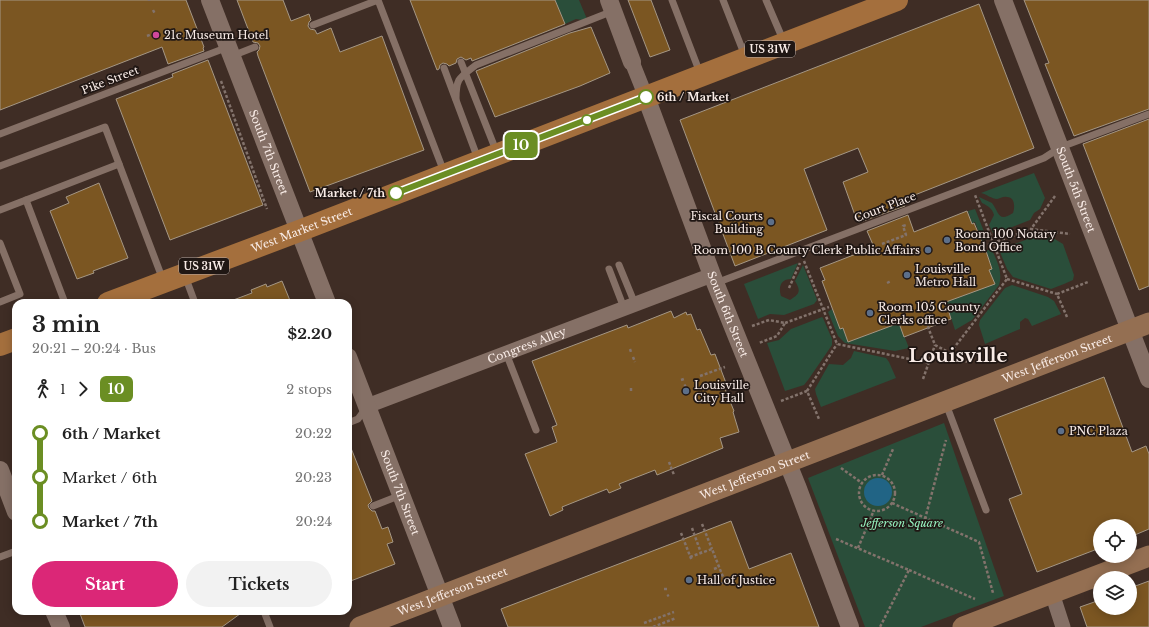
<!DOCTYPE html>
<html lang="en">
<head>
<meta charset="utf-8">
<style>
	:root { --surface:#fff; --page:#f2f2f2; --text:#222; --muted:#767676; --accent:#db2777 }
	body { margin:0; font-family:"Libre Baskerville",serif; background:var(--page); color:var(--text); height:100vh; display:flex; flex-direction:column; font-size:15px; white-space:nowrap }
	* { box-sizing:border-box; margin:0 }
	p { font-size:13px; color:var(--muted) }
	.icon { flex:none; width:22px; height:22px; fill:none; stroke:currentColor; stroke-width:2; stroke-linecap:round; stroke-linejoin:round }
	.map { position:relative; flex:1; overflow:hidden }
	.sheet { position:absolute; left:12px; top:299px; width:340px; height:316px; display:flex; flex-direction:column; background:var(--surface); border-radius:12px; box-shadow:0 2px 10px #0003 }
	.sheet>* { flex:none }
	.badge { padding:0 8px; border-radius:6px; font-size:14px; line-height:26px }
	.controls { position:absolute; left:1093px; top:519px; display:grid; gap:8px }
	.controls a { display:grid; place-items:center; width:44px; height:44px; border-radius:50%; background:var(--surface); box-shadow:0 2px 10px #0003; font-size:20px }
	.map>.badge { position:absolute; translate:-50% -50%; box-shadow:0 0 0 2px #fff }
	.legs { display:flex; align-items:center; gap:6px; height:44px; padding:0 20px; font-size:13px }
	.legs p { margin-inline-start:auto }
	.head { display:flex; align-items:center; justify-content:space-between; height:68px; padding:0 20px }
	h1 { font-size:22px; font-weight:800; line-height:30px }
	.primary-button { display:flex; gap:8px; margin-top:auto; padding:8px 20px }
	.primary-button a { flex:1; height:46px; border-radius:24px; background:var(--accent); color:#fff; font-size:16px; font-weight:800; line-height:46px; text-align:center }
	.primary-button a+a { background:var(--page); color:var(--text) }
	ul { padding:0 20px; list-style:none }
	li { display:flex; align-items:center; gap:14px; height:44px; font-size:15px }
	li i { display:grid; place-items:center; width:6px; height:100%; margin:0 5px; background:currentColor }
	li i::after { content:''; width:10px; height:10px; margin:-5px; border:3px solid; border-radius:50%; background:var(--surface) }
	li p { margin-inline-start:auto }
	li:first-child i { background:linear-gradient(#0000 50%,currentColor 0) }
	li:last-child i { background:linear-gradient(currentColor 50%,#0000 0) }
	.map>svg:first-child { display:block }
	.green { fill:#2a4e3a }
	.water { fill:#216485 }
	.building { fill:#7b5622; stroke:#a59785 }
	.lines { fill:none; stroke-linecap:round; stroke-linejoin:round }
	.path { stroke:#83736c; stroke-width:2.5; stroke-dasharray:3 2; stroke-linecap:butt }
	.service { stroke:#857066; stroke-width:7 }
	.minor { stroke:#857066; stroke-width:15 }
	.tertiary { stroke:#857066; stroke-width:18 }
	.secondary { stroke:#946f52; stroke-width:21 }
	.primary { stroke:#a46f3d; stroke-width:22 }
	.line-1-casing { stroke:#fff; stroke-width:9 }
	.line-1 { stroke:#6b8e23; stroke-width:6 }
	.hotel-dot { fill:#d1479c; stroke:#201714; stroke-width:1.5 }
	.stop-1-dot { fill:#fff; stroke:#6b8e23; stroke-width:2 }
	.service-dot { fill:#5c6f8a; stroke:#201714; stroke-width:1.5 }
	.labels { text-anchor:middle; dominant-baseline:central; stroke-width:3.5; stroke-linejoin:round; paint-order:stroke }
	.shield { fill:#201714; stroke:#b8aca8; stroke-width:1 }
	.shield-label { font-size:10px; font-weight:bold; fill:#f9ece7 }
	.poi-label { font-size:11px; fill:#f9ece7; stroke:#201714; text-anchor:start }
	.street-label { font-size:11px; fill:#f9ece7; stroke:#201714 }
	.stop-label { font-size:11px; font-weight:bold; fill:#f9ece7; stroke:#201714; text-anchor:start }
	.park-label { font-size:11px; font-style:italic; fill:#95f1be; stroke:#201714 }
	.town-label { font-size:19px; font-weight:bold; fill:#f9ece7; stroke:#201714 }
</style>
</head>
<body>
<div class="map">
<svg width="1149" height="627" viewBox="0 0 1149 627">
	<rect width="100%" height="100%" fill="#3f2d25"/>
	<g class="green">
		<path d="M555,0H579L587,19L582,20L576,19L565,24Z"/>
		<path d="M1034,173L1045,198L1040,209L1034,213L1030,220L997,233H993L989,225L994,215C992,208 988,206 982,203L979,197L992,203C999,212 998,223 1013,213C1015,207 1015,197 1007,197C1003,196 1000,199 997,199C992,199 986,194 981,193Z"/>
		<path d="M975,209L987,239L982,241L975,222L972,223L968,211Z"/>
		<path d="M1036,236L1053,238L1063,244L1074,275L1073,280L1064,284L1051,289L1013,277L1007,269L1000,252L1001,249Z"/>
		<path d="M990,249L992,250C997,261 1003,272 999,285L972,320L955,330L946,302L994,284L989,270L992,268L986,251Z"/>
		<path d="M798,263L791,279C781,279 778,287 781,296L790,300C800,294 801,291 795,281L803,265L816,297L817,300L814,304L784,315L770,314L758,319L744,284Z"/>
		<path d="M1012,285L1048,297L1054,301L1061,314L1032,326L1028,319L1025,318L1020,322V329L985,344L979,325L980,320L1005,288Z"/>
		<path d="M832,309L840,329L843,328L848,342L899,323L909,348L895,351L845,343L838,336L828,312Z"/>
		<path d="M822,317L823,318L832,339V345L808,380L804,385L785,391L767,343L779,340L791,329Z"/>
		<path d="M854,351L886,358L889,362L896,378L821,407L816,394L815,389L829,364L843,365L851,358Z"/>
		<path d="M944,423L1004,596L921,627H865L808,478Z"/>
	</g>
	<circle class="water" cx="878" cy="492" r="14"/>
	<g class="building">
		<path d="M0,0H186L204,47L203,48L204,51L168,64L162,47L0,110Z"/>
		<path d="M237,0H283L291,21L309,14L311,20L309,22L308,26L310,29L315,30L317,34L331,28L340,52L382,36L424,150L310,192L258,56L257,52L259,50L260,46L258,43L253,42Z"/>
		<path d="M410,0H555L565,24L472,61L471,58L466,60L461,57L457,59L456,63L449,66L447,64L443,63L440,65L439,69L437,70Z"/>
		<path d="M628,0H651L670,50L650,57Z"/>
		<path d="M1024,0H1149V109L1074,136L1045,64L1049,63Z"/>
		<path d="M979,4L1034,148L902,200L905,206L863,221L861,216L856,218L843,182L868,172L858,148L804,169L827,230L735,266L680,120Z"/>
		<path d="M591,27L610,73L580,86L495,117L476,71L570,33Z"/>
		<path d="M208,60L263,205L170,240L116,99L173,77L172,74Z"/>
		<path d="M1149,119V286L1139,290L1083,144Z"/>
		<path d="M99,183L128,258L93,271L94,273L77,279L50,211L69,203L66,197Z"/>
		<path d="M967,211L972,224L974,223L986,251L992,269L989,270L995,284L946,302L951,319L904,337L899,323L848,342L843,328L840,329L822,281L825,280L820,268L874,247L867,231L908,215L914,232Z"/>
		<path d="M282,281L291,303H229L228,302L252,293L251,290L266,284L267,287Z"/>
		<path d="M671,311L674,318L686,312L687,315L691,314L697,330L700,329L711,355L715,354L726,383L723,384L734,411L733,412L739,432L720,438L723,448L657,475L655,470L619,484L621,488L609,493L607,489L562,507L563,510L550,516L525,454L557,442L552,427L557,425L532,361L627,325L628,328Z"/>
		<path d="M1104,377L1132,452L1146,446L1149,454V529L1130,537V526H1100V548L1037,572L1009,499L1022,494L994,419Z"/>
		<path d="M348,443H349L372,501L368,505L369,508L372,511H375L382,529L388,527L393,542L387,544L395,564L348,582Z"/>
		<path d="M731,521L749,569L791,553L819,627H508L501,609Z"/>
		<path d="M1149,581V627H1087L1080,607L1100,600V608H1130V588Z"/>
		<path d="M79,611H244L222,627H85Z"/>
	</g>
	<g class="lines">
		<g class="path">
			<path d="M149,0V1"/>
			<path d="M153,10L155,14"/>
			<path d="M147,36L152,34"/>
			<path d="M221,81L267,209"/>
			<path d="M1055,196L1031,229L1070,234"/>
			<path d="M882,244L906,235L903,226L906,225"/>
			<path d="M988,245L1031,229"/>
			<path d="M804,261L837,344L929,363"/>
			<path d="M1007,279L1057,294"/>
			<path d="M887,283L891,281"/>
			<path d="M789,288L800,263"/>
			<path d="M924,317L935,345L967,362"/>
			<path d="M1067,317L1057,294L1088,282"/>
			<path d="M785,323L829,307"/>
			<path d="M752,326L769,320L785,323L777,336L759,343"/>
			<path d="M630,349L631,352"/>
			<path d="M950,353L1007,279L975,195"/>
			<path d="M633,357L635,362"/>
			<path d="M700,376L725,367"/>
			<path d="M923,379L935,345"/>
			<path d="M681,380L684,379"/>
			<path d="M684,386L686,385"/>
			<path d="M631,388V391"/>
			<path d="M807,391L837,344"/>
			<path d="M781,401L807,391L819,419"/>
			<path d="M669,462L674,475"/>
			<path d="M841,468L862,483"/>
			<path d="M882,475L893,449"/>
			<circle cx="877" cy="493" r="18"/>
			<path d="M892,503L979,542L993,593"/>
			<path d="M925,519L946,440"/>
			<path d="M702,524L712,549"/>
			<path d="M692,528L701,553"/>
			<path d="M681,533L692,561"/>
			<path d="M836,539L909,570L880,627"/>
			<path d="M858,548L874,510"/>
			<path d="M690,557L712,549L725,582L720,584"/>
			<path d="M714,569L719,567"/>
			<path d="M909,570L975,599"/>
			<path d="M718,579L723,577"/>
			<path d="M664,589H667"/>
			<path d="M667,596L669,595"/>
			<path d="M644,623L674,612"/>
			<path d="M653,627L676,618"/>
		</g>
		<g class="service">
			<path d="M672,0L700,73"/>
			<path d="M723,0L745,56"/>
			<path d="M766,0L784,42"/>
			<path d="M313,25L378,0L444,172"/>
			<path d="M232,56L255,47"/>
			<path d="M461,62L497,153"/>
			<path d="M444,68L478,159"/>
			<path d="M456,99C456,78 459,78 476,65L613,11"/>
			<path d="M0,134L228,47"/>
			<path d="M0,166L105,127L163,280"/>
			<path d="M0,210L26,200"/>
			<path d="M0,243L20,294L0,302"/>
			<path d="M619,265L635,304"/>
			<path d="M609,269L624,308"/>
			<path d="M185,276L195,303"/>
			<path d="M716,283L1044,158L1061,147L1149,114"/>
			<path d="M65,303L26,200L119,164"/>
			<path d="M506,353L536,430"/>
			<path d="M946,404L986,510"/>
			<path d="M348,423L358,419L366,408"/>
			<path d="M373,506L401,495"/>
			<path d="M0,557L16,551"/>
			<path d="M265,614L270,627"/>
		</g>
		<g class="minor">
			<path d="M632,62L646,97"/>
			<path id="s1" d="M367,406L712,275"/>
			<path d="M1052,593L1063,627"/>
		</g>
		<g class="tertiary">
			<path id="s2" d="M210,0L327,303"/>
			<path d="M609,0L632,62"/>
			<path id="s3" d="M1003,0L1149,379"/>
			<path id="s4" d="M646,97L712,275L797,486L850,627"/>
			<path id="s5" d="M348,357L452,627"/>
			<path d="M0,470L16,512"/>
			<path d="M54,611L61,627"/>
		</g>
		<g class="secondary">
			<path id="s6" d="M360,627L1149,323"/>
			<path d="M963,627L1149,556"/>
		</g>
		<g class="primary">
			<path id="s7" d="M108,303L299,231L897,0"/>
			<path d="M0,345L16,339"/>
		</g>
	</g>
	<g class="lines">
		<defs>
			<path id="line-1" d="M396,193L646,97"/>
		</defs>
		<use href="#line-1" class="line-1-casing"/>
		<use href="#line-1" class="line-1"/>
	</g>
	<circle class="hotel-dot" cx="156" cy="35" r="4"/>
	<g class="stop-1-dot">
		<circle cx="646" cy="97" r="7"/>
		<circle cx="587" cy="120" r="5"/>
		<circle cx="396" cy="193" r="7"/>
	</g>
	<g class="service-dot">
		<circle cx="771" cy="222" r="4"/>
		<circle cx="947" cy="240" r="4"/>
		<circle cx="928" cy="250" r="4"/>
		<circle cx="907" cy="275" r="4"/>
		<circle cx="870" cy="313" r="4"/>
		<circle cx="686" cy="391" r="4"/>
		<circle cx="1061" cy="431" r="4"/>
		<circle cx="689" cy="580" r="4"/>
	</g>
	<g class="labels">
		<g class="shield">
			<rect x="745" y="41" width="50" height="16" rx="3"/>
			<rect x="179" y="258" width="50" height="16" rx="3"/>
		</g>
		<g class="shield-label">
			<text x="770" y="49">US 31W</text>
			<text x="204" y="266">US 31W</text>
		</g>
		<g class="poi-label">
			<text x="164" y="35">21c Museum Hotel</text>
			<text x="763" y="216" text-anchor="end">Fiscal Courts<tspan x="763" dy="13">Building</tspan></text>
			<text x="955" y="234">Room 100 Notary<tspan x="955" dy="13">Bond Office</tspan></text>
			<text x="920" y="250" text-anchor="end">Room 100 B County Clerk Public Affairs</text>
			<text x="915" y="269">Louisville<tspan x="915" dy="13">Metro Hall</tspan></text>
			<text x="878" y="307">Room 105 County<tspan x="878" dy="13">Clerks office</tspan></text>
			<text x="694" y="385">Louisville<tspan x="694" dy="13">City Hall</tspan></text>
			<text x="1069" y="431">PNC Plaza</text>
			<text x="697" y="580">Hall of Justice</text>
		</g>
		<g class="street-label">
			<text transform="translate(110 80) rotate(-21)">Pike Street</text>
			<text stroke="none"><textPath href="#s2" startOffset="163">South 7th Street</textPath></text>
			<text stroke="none"><textPath href="#s3" startOffset="203">South 5th Street</textPath></text>
			<text transform="translate(885 207) rotate(-21)">Court Place</text>
			<text stroke="none"><textPath href="#s7" startOffset="207">West Market Street</textPath></text>
			<text stroke="none"><textPath href="#s4" startOffset="232">South 6th Street</textPath></text>
			<text stroke="none"><textPath href="#s1" startOffset="171">Congress Alley</textPath></text>
			<text stroke="none"><textPath href="#s6" startOffset="747">West Jefferson Street</textPath></text>
			<text stroke="none"><textPath href="#s6" startOffset="423">West Jefferson Street</textPath></text>
			<text stroke="none"><textPath href="#s5" startOffset="145">South 7th Street</textPath></text>
			<text stroke="none"><textPath href="#s6" startOffset="99">West Jefferson Street</textPath></text>
		</g>
		<g class="stop-label">
			<text x="657" y="97">6th / Market</text>
			<text x="385" y="193" text-anchor="end">Market / 7th</text>
		</g>
		<g class="park-label">
			<text x="902" y="523">Jefferson Square</text>
		</g>
		<g class="town-label">
			<text x="958" y="355">Louisville</text>
		</g>
	</g>
</svg>
<div class="controls">
<a><svg class="icon" aria-label="locate" viewBox="0 0 24 24"><circle cx="12" cy="12" r="6"/><path d="M12 2v4M12 18v4M2 12h4M18 12h4"/></svg></a>
<a><svg class="icon" aria-label="layers" viewBox="0 0 24 24"><path d="M12 4l9 5-9 5-9-5zM3 14l9 5 9-5"/></svg></a>
</div>
<b class="badge" style="left:521px;top:145px;background:#6b8e23;color:#fff">10</b>
<section class="sheet">
<div class="head"><div><h1>3 min</h1><p>20:21 – 20:24 · Bus</p></div><b>$2.20</b></div>
<div class="legs"><svg class="icon" aria-label="walk" viewBox="0 0 24 24"><circle cx="13" cy="4" r="2"/><path d="M13 8l-2 6 4 7M11 14l-3 7M7 12l3-4h3l4 4"/></svg>1<svg class="icon" aria-label="forward" viewBox="0 0 24 24"><path d="M9 5l7 7-7 7"/></svg><b class="badge" style="background:#6b8e23;color:#fff">10</b><p>2 stops</p></div>
<ul>
<li><i style="color:#6b8e23"></i><b>6th / Market</b><p>20:22</p></li>
<li><i style="color:#6b8e23"></i><span>Market / 6th</span><p>20:23</p></li>
<li><i style="color:#6b8e23"></i><b>Market / 7th</b><p>20:24</p></li>
</ul>
<div class="primary-button"><a>Start</a><a>Tickets</a></div>
</section>
</div>
</body>
</html>
